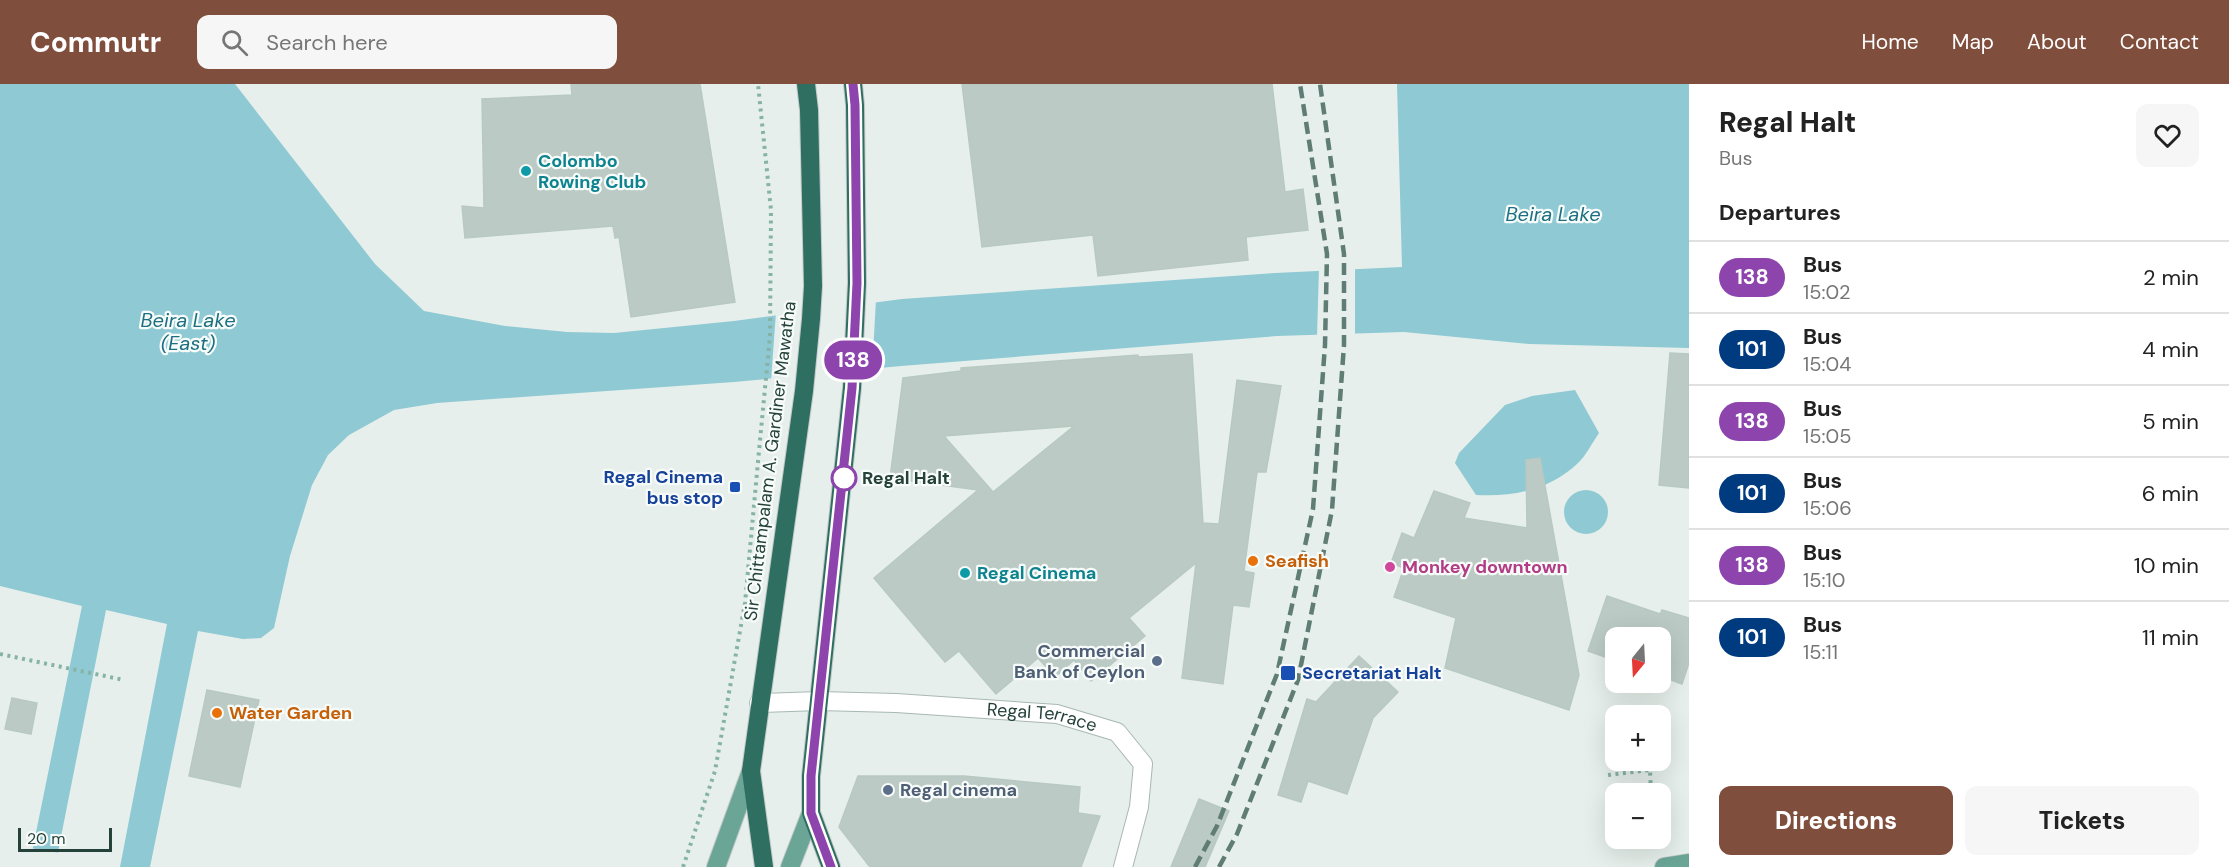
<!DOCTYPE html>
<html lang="en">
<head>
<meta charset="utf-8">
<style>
	:root { --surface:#fff; --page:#f6f6f6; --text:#222; --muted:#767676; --line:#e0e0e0; --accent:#804e3d }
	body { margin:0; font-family:"DM Sans",sans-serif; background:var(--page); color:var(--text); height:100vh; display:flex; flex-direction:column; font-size:22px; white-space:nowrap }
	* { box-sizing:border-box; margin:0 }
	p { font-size:20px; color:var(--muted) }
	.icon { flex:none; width:33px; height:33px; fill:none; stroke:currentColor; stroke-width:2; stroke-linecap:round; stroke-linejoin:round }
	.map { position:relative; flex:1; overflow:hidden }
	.drawer { display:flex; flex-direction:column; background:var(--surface); width:540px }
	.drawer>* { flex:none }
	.badge { padding:0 12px; border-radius:20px; font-size:21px; line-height:39px }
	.needle { width:39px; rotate:198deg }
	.buttons { position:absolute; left:1605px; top:543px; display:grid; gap:12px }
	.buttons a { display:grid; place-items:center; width:66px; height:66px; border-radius:12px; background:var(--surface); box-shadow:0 6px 24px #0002; font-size:30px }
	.scale { position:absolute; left:18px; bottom:15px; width:94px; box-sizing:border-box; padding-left:6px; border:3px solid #24423a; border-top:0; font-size:16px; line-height:21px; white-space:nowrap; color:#24423a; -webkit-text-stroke:4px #f7fbf9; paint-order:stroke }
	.map>.badge { position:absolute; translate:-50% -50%; box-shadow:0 0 0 3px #fff }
	h2 { padding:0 30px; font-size:22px; line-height:54px }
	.round { display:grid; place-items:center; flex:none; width:63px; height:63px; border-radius:12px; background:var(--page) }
	.summary { display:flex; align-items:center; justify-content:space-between; height:102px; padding:0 30px }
	h1 { font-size:28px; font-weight:800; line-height:45px }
	.button { display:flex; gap:12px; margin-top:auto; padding:12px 30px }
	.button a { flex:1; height:69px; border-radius:12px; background:var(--accent); color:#fff; font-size:24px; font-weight:800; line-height:69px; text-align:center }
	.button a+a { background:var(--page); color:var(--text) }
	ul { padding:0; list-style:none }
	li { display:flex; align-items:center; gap:18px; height:72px; padding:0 30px; border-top:2px solid var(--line) }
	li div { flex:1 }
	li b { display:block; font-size:22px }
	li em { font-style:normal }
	li .badge { min-width:66px; font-weight:700; text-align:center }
	header { display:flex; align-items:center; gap:36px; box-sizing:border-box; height:84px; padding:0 30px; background:var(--accent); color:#fff }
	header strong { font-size:28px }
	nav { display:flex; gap:33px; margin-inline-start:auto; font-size:21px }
	.search { width:420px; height:54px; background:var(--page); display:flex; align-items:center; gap:15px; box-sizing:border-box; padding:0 21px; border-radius:12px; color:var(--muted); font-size:22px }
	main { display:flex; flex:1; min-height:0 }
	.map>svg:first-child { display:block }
	.water { fill:#8ec9d4 }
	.pier { fill:#e6efeb }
	.building { fill:#bbcac4; stroke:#b8c9c2; stroke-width:1.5; fill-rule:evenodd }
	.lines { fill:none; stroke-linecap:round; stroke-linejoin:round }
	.street-casing { stroke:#a8b8b2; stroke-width:20 }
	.primary-casing { stroke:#c2cac8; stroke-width:20 }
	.highway-casing { stroke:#c2cac8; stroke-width:20 }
	.path { stroke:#86b3a5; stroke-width:4; stroke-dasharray:3 4.5; stroke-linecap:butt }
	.street { stroke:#fff; stroke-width:18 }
	.primary { stroke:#6aa596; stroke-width:18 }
	.highway { stroke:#2f6f62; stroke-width:18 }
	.rail { stroke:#5f7d75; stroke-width:4.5; stroke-dasharray:12 6; stroke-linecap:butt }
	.line-casing { stroke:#fff; stroke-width:14 }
	.line { stroke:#8e44ad; stroke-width:9 }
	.culture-dot { fill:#0f9aa8; stroke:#f7fbf9; stroke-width:2 }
	.stop-dot { fill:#fff; stroke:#8e44ad; stroke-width:3 }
	.transit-dot { fill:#1a4fb4; stroke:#f7fbf9; stroke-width:2 }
	.food-dot { fill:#e8710a; stroke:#f7fbf9; stroke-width:2 }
	.hotel-dot { fill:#d1479c; stroke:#f7fbf9; stroke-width:2 }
	.service-dot { fill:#5c6f8a; stroke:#f7fbf9; stroke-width:2 }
	.labels { text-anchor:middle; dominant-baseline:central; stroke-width:4.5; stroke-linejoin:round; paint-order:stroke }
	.culture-label { font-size:18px; font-weight:bold; fill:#0d838f; stroke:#f7fbf9; text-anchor:start }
	.street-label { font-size:18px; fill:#24423a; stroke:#f7fbf9 }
	.transit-label { font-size:18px; font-weight:bold; fill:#164399; stroke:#f7fbf9; text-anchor:end }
	.stop-label { font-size:18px; font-weight:bold; fill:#24423a; stroke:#f7fbf9; text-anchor:start }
	.food-label { font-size:18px; font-weight:bold; fill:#c56008; stroke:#f7fbf9; text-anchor:start }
	.hotel-label { font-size:18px; font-weight:bold; fill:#b23c85; stroke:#f7fbf9; text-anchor:start }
	.service-label { font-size:18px; font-weight:bold; fill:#4e5e75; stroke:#f7fbf9; text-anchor:end }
	.water-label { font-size:20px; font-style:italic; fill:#1c6f80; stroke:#f7fbf9 }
</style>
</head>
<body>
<header>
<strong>Commutr</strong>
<div class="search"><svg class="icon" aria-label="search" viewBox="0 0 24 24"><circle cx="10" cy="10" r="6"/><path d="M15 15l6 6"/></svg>Search here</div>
<nav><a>Home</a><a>Map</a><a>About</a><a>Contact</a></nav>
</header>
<main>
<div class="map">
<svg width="1689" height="783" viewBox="0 0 1689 783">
	<rect width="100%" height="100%" fill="#e6efeb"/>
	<g class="water">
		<path d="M0,0H235L375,180L424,227L505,242L567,248L614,249L734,237L902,215L1275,189L1402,183L1397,0H1689V264L1529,260L1404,248L1277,252L901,282L734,298L437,319L394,326L349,351L328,371L312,401L290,472L274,544L261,554L243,555L198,547L150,783H120L167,540L106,526L55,783H29L82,522L0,502Z"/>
		<path d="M1575,306L1599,349C1592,359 1586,372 1577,380C1549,406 1514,413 1476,411L1455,379L1459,369L1505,321L1532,312Z"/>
		<circle cx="1586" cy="428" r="22"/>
	</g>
	<g class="pier">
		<path d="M1355,182V252L1317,253L1319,183Z"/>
		<path d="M876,216L872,288L771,297L776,228Z"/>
		<path d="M30,764L60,769L58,783H26Z"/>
	</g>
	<g class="building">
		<path d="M571,0H700L735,218L631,233L619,153L615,154L613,142L465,154L462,122L484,124L482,15L572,11Z"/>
		<path d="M962,0H1272L1285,108L1303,105L1308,146L1246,153L1248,176L1098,192L1093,151L982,163Z"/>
		<path d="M1670,269L1689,270V404L1659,401Z"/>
		<path d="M1192,270L1203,439L1219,440L1237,296L1281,302L1266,388H1257L1244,487L1254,489L1249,523L1233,521L1223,600L1182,594L1196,479L1129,534L1145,552L1091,597L1074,576L1055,593L1038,574L996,610L959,567L945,578L874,494L978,406L890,394L903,294L961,287V284L1138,271V273ZM1074,342L993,408L944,352Z"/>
		<path d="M1540,374L1579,591L1569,626L1445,584L1456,534L1394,513L1404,484L1391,479L1402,449L1414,454L1434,407L1470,419L1464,434L1527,444L1526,376Z"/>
		<path d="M1607,512L1660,530L1662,526L1689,534V579L1682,600L1660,592V554H1616V577L1588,567Z"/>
		<path d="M1359,572L1398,608L1373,634L1347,710L1308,697L1301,718L1278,711L1307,615L1316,618Z"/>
		<path d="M207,606L259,616L240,703L189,692Z"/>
		<path d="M12,614L37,619L31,650L5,645Z"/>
		<path d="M858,692H964L1080,703L1078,729L1100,732L1081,783H870L839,743Z"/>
		<path d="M1199,715L1229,727L1205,783H1171Z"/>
	</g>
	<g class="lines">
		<defs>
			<g id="street">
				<path id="s1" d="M759,619L819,617L896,619L1057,630L1117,648L1143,680L1139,723L1123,783"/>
			</g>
			<g id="primary">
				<path d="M716,783L751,687"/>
				<path d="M790,783L811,729"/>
				<path d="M1664,783L1689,779"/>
			</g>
			<g id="highway">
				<path d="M764,783L751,687L804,307L811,235L813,202L809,26L806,0"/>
				<path d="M831,783L811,729V692L852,304L857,199L855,21L853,0"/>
			</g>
		</defs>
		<use href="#street" class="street-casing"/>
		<use href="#primary" class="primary-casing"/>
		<use href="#highway" class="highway-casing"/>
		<g class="path">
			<path d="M0,570L124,596"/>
			<path d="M1608,691L1650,686L1651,710"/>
			<path d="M683,783L715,687L745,519L759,367L770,252L771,126L758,0"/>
		</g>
		<use href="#street" class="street"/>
		<use href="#primary" class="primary"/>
		<use href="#highway" class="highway"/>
		<g class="rail">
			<path d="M1195,783L1217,742L1277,590L1313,425L1325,261L1327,170L1300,0"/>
			<path d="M1219,783L1237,750L1298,596L1332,426L1344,261V170L1320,0"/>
		</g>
	</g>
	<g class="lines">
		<defs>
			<path id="line" d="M831,783L811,729V692L852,304L857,199L855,21L853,0"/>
		</defs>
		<use href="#line" class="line-casing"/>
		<use href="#line" class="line"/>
	</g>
	<g class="culture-dot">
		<circle cx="526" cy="87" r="6"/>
		<circle cx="965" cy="489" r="6"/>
	</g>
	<circle class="stop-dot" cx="844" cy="394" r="12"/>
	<g class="transit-dot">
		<rect x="729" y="397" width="12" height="12" rx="3"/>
		<rect x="1280" y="581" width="16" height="16" rx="3"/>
	</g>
	<g class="food-dot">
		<circle cx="1253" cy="477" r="6"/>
		<circle cx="217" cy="629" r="6"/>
	</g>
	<circle class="hotel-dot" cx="1390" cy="483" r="6"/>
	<g class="service-dot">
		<circle cx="1157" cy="577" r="6"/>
		<circle cx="888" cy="706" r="6"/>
	</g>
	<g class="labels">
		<g class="culture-label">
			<text x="538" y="77">Colombo<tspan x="538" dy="21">Rowing Club</tspan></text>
			<text x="977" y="489">Regal Cinema</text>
		</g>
		<g class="street-label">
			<text transform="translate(770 377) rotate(-83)">Sir Chittampalam A. Gardiner Mawatha</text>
			<text stroke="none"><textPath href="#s1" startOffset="284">Regal Terrace</textPath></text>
		</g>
		<g class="transit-label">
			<text x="723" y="393">Regal Cinema<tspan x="723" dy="21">bus stop</tspan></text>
			<text x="1302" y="589" text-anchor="start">Secretariat Halt</text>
		</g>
		<g class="stop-label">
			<text x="862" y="394">Regal Halt</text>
		</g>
		<g class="food-label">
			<text x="1265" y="477">Seafish</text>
			<text x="229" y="629">Water Garden</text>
		</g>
		<g class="hotel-label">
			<text x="1402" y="483">Monkey downtown</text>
		</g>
		<g class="service-label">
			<text x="1145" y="567">Commercial<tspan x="1145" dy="21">Bank of Ceylon</tspan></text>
			<text x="900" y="706" text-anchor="start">Regal cinema</text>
		</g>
		<g class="water-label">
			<text x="1553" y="130">Beira Lake</text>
			<text x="188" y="236">Beira Lake<tspan x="188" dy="23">(East)</tspan></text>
		</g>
	</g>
</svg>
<div class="buttons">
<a><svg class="needle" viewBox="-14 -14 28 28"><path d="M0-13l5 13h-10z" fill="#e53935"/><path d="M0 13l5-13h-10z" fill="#767676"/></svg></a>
<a>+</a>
<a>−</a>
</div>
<div class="scale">20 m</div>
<b class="badge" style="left:853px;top:276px;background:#8e44ad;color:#fff">138</b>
</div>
<section class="drawer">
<div class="summary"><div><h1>Regal Halt</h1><p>Bus</p></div><a class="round"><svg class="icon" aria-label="heart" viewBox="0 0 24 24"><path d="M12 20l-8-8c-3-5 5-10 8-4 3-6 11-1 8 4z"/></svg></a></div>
<h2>Departures</h2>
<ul>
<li><span class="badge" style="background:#8e44ad;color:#fff">138</span><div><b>Bus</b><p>15:02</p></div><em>2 min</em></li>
<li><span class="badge" style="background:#003b80;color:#fff">101</span><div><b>Bus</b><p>15:04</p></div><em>4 min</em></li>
<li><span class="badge" style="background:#8e44ad;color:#fff">138</span><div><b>Bus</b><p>15:05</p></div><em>5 min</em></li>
<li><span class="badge" style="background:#003b80;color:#fff">101</span><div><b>Bus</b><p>15:06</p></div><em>6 min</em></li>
<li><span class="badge" style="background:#8e44ad;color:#fff">138</span><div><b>Bus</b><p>15:10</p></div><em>10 min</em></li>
<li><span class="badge" style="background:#003b80;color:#fff">101</span><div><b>Bus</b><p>15:11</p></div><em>11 min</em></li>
</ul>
<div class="button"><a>Directions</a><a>Tickets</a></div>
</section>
</main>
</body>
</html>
